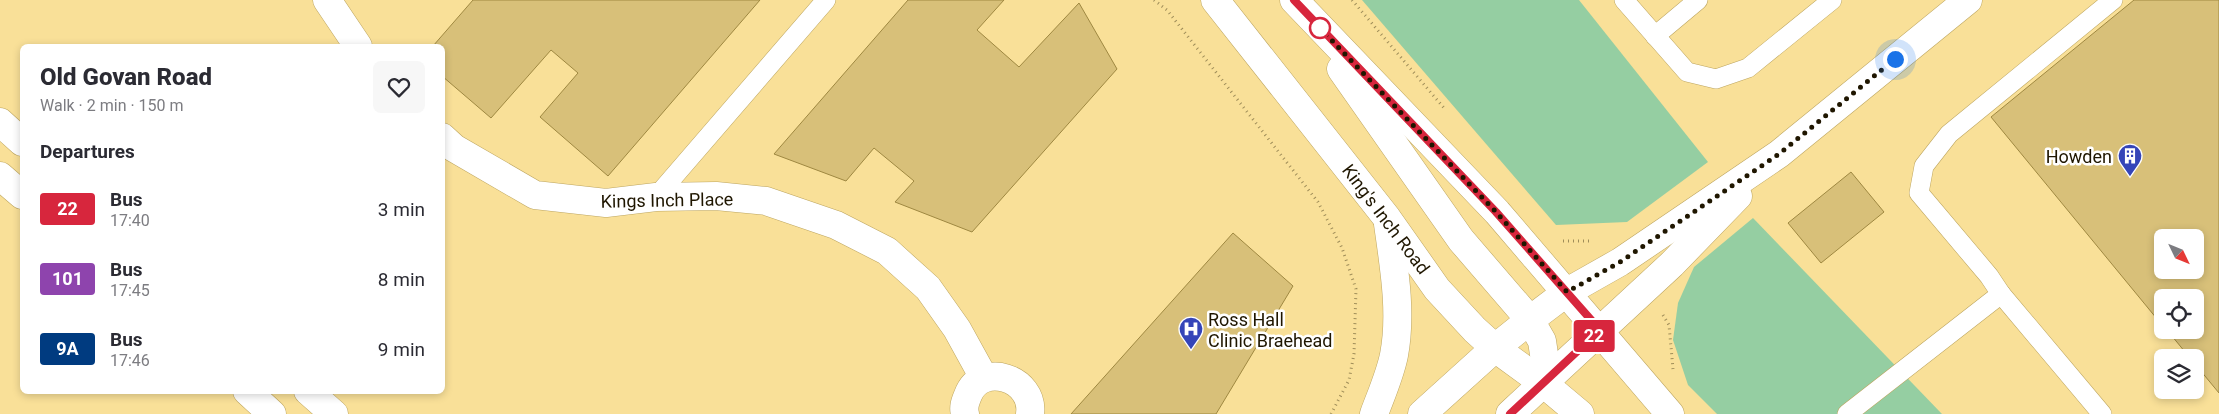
<!DOCTYPE html>
<html lang="en">
<head>
<meta charset="utf-8">
<style>
	:root { --surface:#fff; --page:#f7f7f7; --text:#2b2b33; --muted:#7c7c81 }
	body { margin:0; font-family:Roboto,sans-serif; background:var(--page); color:var(--text); height:100vh; display:flex; flex-direction:column; font-size:19px; white-space:nowrap }
	* { box-sizing:border-box; margin:0 }
	p { font-size:16px; color:var(--muted) }
	.icon { flex:none; width:28px; height:28px; fill:none; stroke:currentColor; stroke-width:2; stroke-linecap:round; stroke-linejoin:round }
	.map { position:relative; flex:1; overflow:hidden }
	.details { position:absolute; left:20px; top:44px; width:425px; height:350px; display:flex; flex-direction:column; background:var(--surface); border-radius:8px; box-shadow:0 2px 8px #0003 }
	.details>* { flex:none }
	.badge { padding:0 10px; border-radius:4px; font-size:18px; line-height:32px }
	.needle { width:32px; rotate:133deg }
	.tools { position:absolute; left:2154px; top:229px; display:grid; gap:10px }
	.tools a { display:grid; place-items:center; width:50px; height:50px; border-radius:8px; background:var(--surface); box-shadow:0 2px 8px #0003; font-size:25px }
	.you { position:absolute; width:25px; height:25px; margin:-12px; border:4px solid #fff; border-radius:50%; background:#1a73e8; box-shadow:0 0 0 8px #1a73e833 }
	.map>.badge { position:absolute; translate:-50% -50%; box-shadow:0 0 0 2px #fff }
	h2 { padding:0 20px; font-size:19px; line-height:45px }
	.round { display:grid; place-items:center; flex:none; width:52px; height:52px; border-radius:8px; background:var(--page) }
	.headline { display:flex; align-items:center; justify-content:space-between; height:85px; padding:0 20px }
	h1 { font-size:24px; font-weight:800; line-height:38px }
	ul { padding:0; list-style:none }
	li { display:flex; align-items:center; gap:15px; height:70px; padding:0 20px }
	li div { flex:1 }
	li b { display:block; font-size:19px }
	li em { font-style:normal }
	li .badge { min-width:55px; font-weight:700; text-align:center }
	.map>svg:first-child { display:block }
	.green { fill:#95cea2 }
	.building { fill:#d8c079; stroke:#9f8841; fill-rule:evenodd }
	.lines { fill:none; stroke-linecap:round; stroke-linejoin:round }
	.lane-casing { stroke:#bda55f; stroke-width:20 }
	.street-casing { stroke:#bda55f; stroke-width:29 }
	.secondary-casing { stroke:#bda55f; stroke-width:29 }
	.highway-casing { stroke:#bda55f; stroke-width:29 }
	.path { stroke:#9f8d59; stroke-width:3; stroke-dasharray:1 4; stroke-linecap:butt }
	.lane { stroke:#fff; stroke-width:19 }
	.street { stroke:#fff; stroke-width:28 }
	.secondary { stroke:#fff; stroke-width:28 }
	.highway { stroke:#fff; stroke-width:28 }
	.line-casing { stroke:#fff; stroke-width:11 }
	.line { stroke:#d7263d; stroke-width:8 }
	.walk { stroke:#1f1600; stroke-width:5; stroke-dasharray:0 9 }
	.stop-dot { fill:#fff; stroke:#d7263d; stroke-width:2.5 }
	.labels { text-anchor:middle; dominant-baseline:central; stroke-width:5; stroke-linejoin:round; paint-order:stroke }
	.poi-label { font-size:18px; fill:#1f1600; stroke:#fff; text-anchor:end }
	.street-label { font-size:18px; fill:#1f1600; stroke:#fff }
</style>
</head>
<body>
<div class="map">
<svg width="2219" height="414" viewBox="0 0 2219 414">
	<rect width="100%" height="100%" fill="#f9e098"/>
	<g class="green">
		<path d="M1362,0H1579L1708,162L1627,222L1556,225Z"/>
		<path d="M1753,218L1942,414H1717L1688,385L1673,340L1678,303L1694,267Z"/>
	</g>
	<g class="building">
		<path d="M473,0H760L608,176L540,117L578,73L551,50L491,118L442,76V46H433Z"/>
		<path d="M908,0H1004L977,30L1019,67L1079,3L1117,69L972,232L895,202L914,181L874,148L846,181L774,154Z"/>
		<path d="M2134,0H2219V393L2195,364V358H2190L2167,330H2195V298H2162V325L1991,117ZM2162,238H2195V270H2162Z"/>
		<path d="M1851,172L1884,212L1821,263L1788,223Z"/>
		<path d="M1233,233L1293,286L1216,414H1071Z"/>
	</g>
	<g class="lines">
		<defs>
			<g id="lane">
				<path d="M1624,0L1687,72L1716,79L1748,68L1832,0"/>
				<path d="M1655,36L1698,0"/>
				<path d="M656,197L826,0"/>
				<path d="M2001,294L2102,414"/>
				<path d="M1847,414L2001,294L1989,276L1919,193L1924,166L1949,134L2113,0"/>
			</g>
			<g id="street">
				<path d="M327,0L358,46"/>
				<path d="M442,137L454,148L535,195L606,203L656,197L716,196L766,201L836,225L887,251L928,288L957,329L984,378"/>
				<path d="M965,414C963,407 965,402 968,395C981,361 1035,378 1030,414"/>
			</g>
			<g id="secondary">
				<path d="M1215,0L1387,218L1437,289L1475,330L1495,348L1543,383L1580,414"/>
				<path d="M1294,0L1497,212L1670,414"/>
				<path d="M1341,69L1461,240L1530,320L1542,341L1545,361L1543,383"/>
				<path d="M1374,414C1381,395 1390,375 1394,355C1402,313 1394,267 1388,224"/>
				<path d="M1422,414L1495,348L1530,320L1567,292L1620,262L1779,154L1968,0"/>
				<path d="M1510,414L1672,264L1738,196"/>
			</g>
			<g id="highway">
				<path d="M0,122L22,142"/>
				<path d="M0,176L22,195"/>
				<path d="M247,391L272,414"/>
				<path d="M308,391L334,414"/>
			</g>
		</defs>
		<use href="#lane" class="lane-casing"/>
		<use href="#street" class="street-casing"/>
		<use href="#secondary" class="secondary-casing"/>
		<use href="#highway" class="highway-casing"/>
		<g class="path">
			<path d="M1154,0L1167,10L1318,202L1342,248L1356,289L1354,354L1349,380L1331,414"/>
			<path d="M1352,0L1444,108"/>
			<path d="M1563,241H1592"/>
			<path d="M1663,315L1669,325L1673,369"/>
		</g>
		<use href="#lane" class="lane"/>
		<use href="#street" class="street"/>
		<use href="#secondary" class="secondary"/>
		<use href="#highway" class="highway"/>
	</g>
	<g class="lines">
		<defs>
			<path id="line" d="M1294,0L1496,212L1600,330L1510,414"/>
		</defs>
		<use href="#line" class="line-casing"/>
		<use href="#line" class="line"/>
		<path class="walk" d="M1320,28L1496,212L1567,292L1620,262L1779,154L1895,59"/>
	</g>
	<defs>
		<symbol id="building-pin" viewBox="-11 -11 22 30"><path d="M0 17L-7.5 6A9.5 9.5 0 1 1 7.5 6Z" fill="#3545b8" stroke="#fff"/><path d="M-4-6H4V6H1V3H-1V6H-4ZM-2.5-4.3h1.7v1.8h-1.7ZM.8-4.3h1.7v1.8H.8ZM-2.5-1h1.7V.8h-1.7ZM.8-1h1.7V.8H.8Z" fill="#fff"/></symbol>
		<symbol id="hospital-pin" viewBox="-11 -11 22 30"><path d="M0 17L-7.5 6A9.5 9.5 0 1 1 7.5 6Z" fill="#3545b8" stroke="#fff"/><path d="M-5-5h3v3.5h4V-5h3V5h-3V1.5h-4V5h-3Z" fill="#fff"/></symbol>
	</defs>
	<g fill-rule="evenodd">
		<use href="#building-pin" x="2116" y="142" width="28" height="38"/>
		<use href="#hospital-pin" x="1177" y="315" width="28" height="38"/>
	</g>
	<circle class="stop-dot" cx="1320" cy="28" r="10"/>
	<g class="labels">
		<g class="poi-label">
			<text x="2112" y="156">Howden</text>
			<text x="1208" y="319" text-anchor="start">Ross Hall<tspan x="1208" dy="21">Clinic Braehead</tspan></text>
		</g>
		<g class="street-label">
			<text transform="translate(667 200) rotate(-1)">Kings Inch Place</text>
			<text transform="translate(1386 219) rotate(53)">King's Inch Road</text>
		</g>
	</g>
</svg>
<div class="tools">
<a><svg class="needle" viewBox="-14 -14 28 28"><path d="M0-13l5 13h-10z" fill="#e53935"/><path d="M0 13l5-13h-10z" fill="#7c7c81"/></svg></a>
<a><svg class="icon" aria-label="locate" viewBox="0 0 24 24"><circle cx="12" cy="12" r="6"/><path d="M12 2v4M12 18v4M2 12h4M18 12h4"/></svg></a>
<a><svg class="icon" aria-label="layers" viewBox="0 0 24 24"><path d="M12 4l9 5-9 5-9-5zM3 14l9 5 9-5"/></svg></a>
</div>
<div class="you" style="left:1895px;top:59px"></div>
<b class="badge" style="left:1594px;top:336px;background:#d7263d;color:#fff">22</b>
<section class="details">
<div class="headline"><div><h1>Old Govan Road</h1><p>Walk · 2 min · 150 m</p></div><a class="round"><svg class="icon" aria-label="heart" viewBox="0 0 24 24"><path d="M12 20l-8-8c-3-5 5-10 8-4 3-6 11-1 8 4z"/></svg></a></div>
<h2>Departures</h2>
<ul>
<li><span class="badge" style="background:#d7263d;color:#fff">22</span><div><b>Bus</b><p>17:40</p></div><em>3 min</em></li>
<li><span class="badge" style="background:#8e44ad;color:#fff">101</span><div><b>Bus</b><p>17:45</p></div><em>8 min</em></li>
<li><span class="badge" style="background:#003b80;color:#fff">9A</span><div><b>Bus</b><p>17:46</p></div><em>9 min</em></li>
</ul>
</section>
</div>
</body>
</html>
